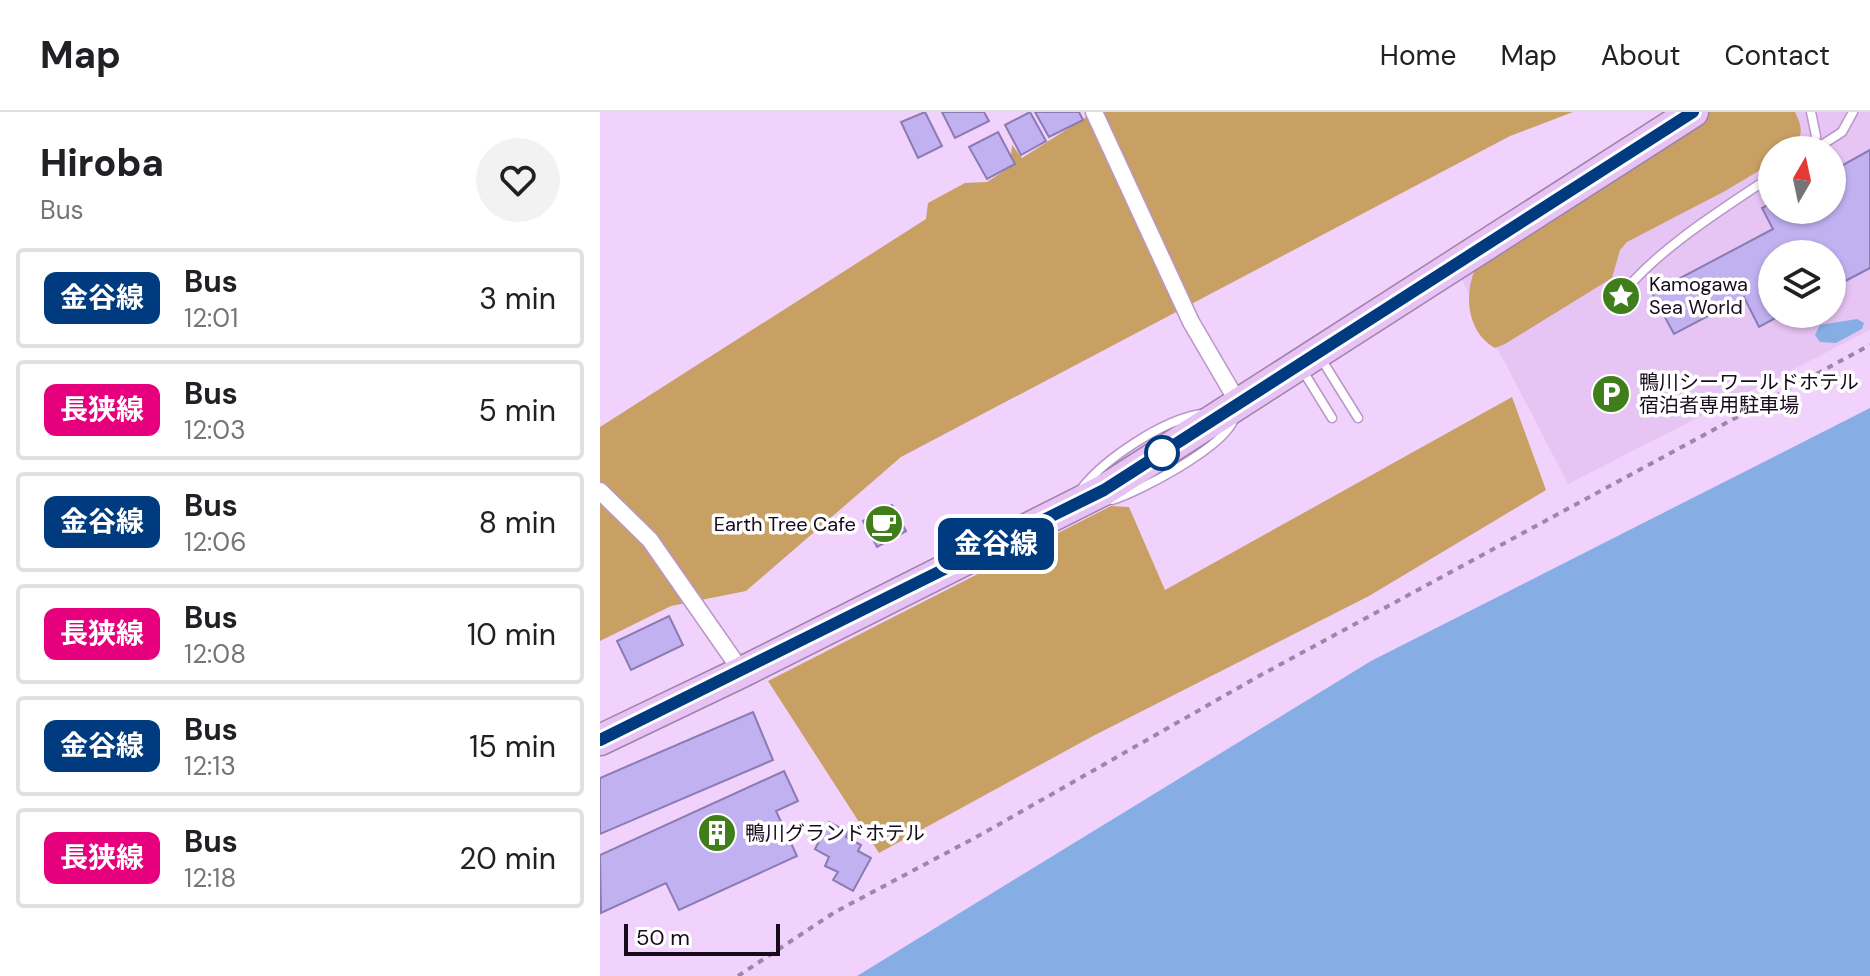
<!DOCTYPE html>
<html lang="en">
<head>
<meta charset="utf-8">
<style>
	:root { --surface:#fff; --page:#f2f2f2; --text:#202124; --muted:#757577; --line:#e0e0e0 }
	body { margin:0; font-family:"DM Sans","Noto Sans JP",sans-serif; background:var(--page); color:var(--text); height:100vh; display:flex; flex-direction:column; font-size:30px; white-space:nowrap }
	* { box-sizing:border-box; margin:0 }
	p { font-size:26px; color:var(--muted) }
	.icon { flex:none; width:44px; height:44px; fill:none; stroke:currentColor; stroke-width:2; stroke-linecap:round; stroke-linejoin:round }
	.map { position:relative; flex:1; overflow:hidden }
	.drawer { display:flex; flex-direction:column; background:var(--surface); width:600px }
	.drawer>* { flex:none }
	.badge { padding:0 16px; border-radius:12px; font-size:28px; line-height:52px }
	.needle { width:52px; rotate:9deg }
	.tools { position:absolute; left:1158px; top:24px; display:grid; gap:16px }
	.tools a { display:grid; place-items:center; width:88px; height:88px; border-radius:50%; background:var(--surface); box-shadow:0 2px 6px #0004; font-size:40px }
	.scale { position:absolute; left:24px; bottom:20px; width:156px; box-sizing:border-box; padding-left:8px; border:4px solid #180a1d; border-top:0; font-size:22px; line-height:28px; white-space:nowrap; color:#180a1d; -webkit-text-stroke:6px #fff; paint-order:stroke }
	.map>.badge { position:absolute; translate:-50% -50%; box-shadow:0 0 0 4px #fff }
	.round { display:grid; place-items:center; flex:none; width:84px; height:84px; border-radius:42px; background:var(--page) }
	.headline { display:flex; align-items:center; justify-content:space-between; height:136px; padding:0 40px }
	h1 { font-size:38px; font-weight:800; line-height:60px }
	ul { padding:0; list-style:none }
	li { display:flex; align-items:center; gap:24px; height:100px; margin:0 16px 12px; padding:0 24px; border:4px solid var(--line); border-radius:8px }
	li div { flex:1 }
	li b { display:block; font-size:30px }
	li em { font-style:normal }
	li .badge { min-width:88px; font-weight:700; text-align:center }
	header { display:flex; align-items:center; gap:48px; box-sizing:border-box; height:112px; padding:0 40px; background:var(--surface); border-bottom:2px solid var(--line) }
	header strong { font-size:38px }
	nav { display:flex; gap:44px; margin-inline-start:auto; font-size:28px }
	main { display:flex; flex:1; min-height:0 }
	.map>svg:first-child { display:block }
	.built { fill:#e6c4f3; fill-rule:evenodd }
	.forest { fill:#c8a064 }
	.water { fill:#86aee5 }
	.building { fill:#c2b1f1; stroke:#8a7bb2; stroke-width:2 }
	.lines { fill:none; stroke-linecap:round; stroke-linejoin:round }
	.lane-casing { stroke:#bb96c8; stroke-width:11 }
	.street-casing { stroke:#bb96c8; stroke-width:19 }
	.highway-casing { stroke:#9f82a9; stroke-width:33 }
	.path { stroke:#9f86a8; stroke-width:4; stroke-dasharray:6 6; stroke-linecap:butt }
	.lane { stroke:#fff; stroke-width:8 }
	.street { stroke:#fff; stroke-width:16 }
	.highway { stroke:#e7c2f5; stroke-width:30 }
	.line-casing { stroke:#fff; stroke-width:18 }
	.line { stroke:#003b80; stroke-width:12 }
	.stop-dot { fill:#fff; stroke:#003b80; stroke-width:4 }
	.labels { text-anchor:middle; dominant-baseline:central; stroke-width:7; stroke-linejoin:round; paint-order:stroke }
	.poi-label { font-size:20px; fill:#180a1d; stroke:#fff; text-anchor:start }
</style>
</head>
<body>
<header>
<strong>Map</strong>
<nav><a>Home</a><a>Map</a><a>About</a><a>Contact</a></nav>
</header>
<main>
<section class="drawer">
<div class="headline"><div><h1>Hiroba</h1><p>Bus</p></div><a class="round"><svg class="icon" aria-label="heart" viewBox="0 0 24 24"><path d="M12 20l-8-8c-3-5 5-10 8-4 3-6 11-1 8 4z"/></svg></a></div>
<ul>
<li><span class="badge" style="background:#003b80;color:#fff">金谷線</span><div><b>Bus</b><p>12:01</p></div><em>3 min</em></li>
<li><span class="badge" style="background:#e6007e;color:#fff">長狭線</span><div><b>Bus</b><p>12:03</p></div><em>5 min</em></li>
<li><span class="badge" style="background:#003b80;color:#fff">金谷線</span><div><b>Bus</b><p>12:06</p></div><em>8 min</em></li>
<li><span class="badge" style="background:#e6007e;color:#fff">長狭線</span><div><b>Bus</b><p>12:08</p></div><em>10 min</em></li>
<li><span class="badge" style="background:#003b80;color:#fff">金谷線</span><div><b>Bus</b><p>12:13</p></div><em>15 min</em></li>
<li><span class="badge" style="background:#e6007e;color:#fff">長狭線</span><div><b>Bus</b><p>12:18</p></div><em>20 min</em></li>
</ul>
</section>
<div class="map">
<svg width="1270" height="864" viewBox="0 0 1270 864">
	<rect width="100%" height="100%" fill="#f1d2fd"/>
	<path class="built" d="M1136,0H1270V218L968,372L861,166ZM1172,38H1232V98H1172ZM1172,142H1232V202H1172Z"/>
	<g class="forest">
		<path d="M494,0H973L910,24L301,345L146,479L71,494L0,529V315L326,107L328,91L365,71L387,70L410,55L412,33L422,46Z"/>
		<path d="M1106,0H1195C1203,17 1204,24 1190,38H1172V51L1125,79L1027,130L1020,138L1012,166L905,232L895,236C867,220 864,184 875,157Z"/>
		<path d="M912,285L946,378L769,484L493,624L279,741L168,569L511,394L529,395L565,478Z"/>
	</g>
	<g class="water">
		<path d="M1257,207L1264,211L1262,217L1236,231L1220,230L1215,223L1220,213Z"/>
		<path d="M1270,296V864H257L771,549Z"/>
	</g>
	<g class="building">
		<path d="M325,0L342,34L318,46L301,10Z"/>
		<path d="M342,0H384L389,9L355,26Z"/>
		<path d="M430,0L446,29L421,43L405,13Z"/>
		<path d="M435,0H479L483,8L449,25Z"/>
		<path d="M398,20L415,52L387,67L369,35Z"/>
		<path d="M1270,38V156L1232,176V142H1172V202H1183L1159,215L1144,185L1074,222L1052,181L1173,117L1162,96L1172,91V98H1232V59Z"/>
		<path d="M292,393L306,419L277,435L263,409Z"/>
		<path d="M69,504L83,533L31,558L17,529Z"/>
		<path d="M153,600L173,648L0,722V666Z"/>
		<path d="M184,659L198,689L176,699L197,744L79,798L66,771L1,801L0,743Z"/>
		<path d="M229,710L248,720L246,725L261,733L258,739L271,746L253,779L233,768L238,760L225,754L229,745L215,737Z"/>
	</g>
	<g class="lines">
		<defs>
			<g id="lane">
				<path d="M1210,38L1216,24L1211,0"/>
				<path d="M1214,38L1242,20L1253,0"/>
				<path d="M1018,188C1051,141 1124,96 1172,64"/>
				<path d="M720,245L758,306"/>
				<path d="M703,259L732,306"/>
				<path d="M482,376C506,346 563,308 601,302"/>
				<path d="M512,388C541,379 624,335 634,307"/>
			</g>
			<g id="street">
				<path d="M494,0L591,210L639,292"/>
				<path d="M0,379L50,428L142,560"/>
			</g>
			<path id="highway" d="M0,628L142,560L504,378L1093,0"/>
		</defs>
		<use href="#lane" class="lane-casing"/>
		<use href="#street" class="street-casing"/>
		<use href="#highway" class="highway-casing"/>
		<path class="path" d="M138,864L235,800L382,722L659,564L1270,233"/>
		<use href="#lane" class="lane"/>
		<use href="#street" class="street"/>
		<use href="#highway" class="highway"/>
	</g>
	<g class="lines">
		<defs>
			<path id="line" d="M0,628L504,378L1093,0"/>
		</defs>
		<use href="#line" class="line-casing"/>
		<use href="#line" class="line"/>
	</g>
	<defs>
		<symbol id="sight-disc" viewBox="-11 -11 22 22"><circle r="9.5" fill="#407e1b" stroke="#fff"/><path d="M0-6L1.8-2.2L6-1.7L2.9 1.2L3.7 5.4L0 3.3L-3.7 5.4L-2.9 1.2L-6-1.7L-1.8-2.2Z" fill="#fff"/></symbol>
		<symbol id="parking-disc" viewBox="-11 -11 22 22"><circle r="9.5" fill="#407e1b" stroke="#fff"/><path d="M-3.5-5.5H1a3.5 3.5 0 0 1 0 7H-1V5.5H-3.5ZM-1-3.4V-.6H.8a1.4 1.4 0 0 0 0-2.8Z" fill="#fff"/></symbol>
		<symbol id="cafe-disc" viewBox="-11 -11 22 22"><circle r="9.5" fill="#407e1b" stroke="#fff"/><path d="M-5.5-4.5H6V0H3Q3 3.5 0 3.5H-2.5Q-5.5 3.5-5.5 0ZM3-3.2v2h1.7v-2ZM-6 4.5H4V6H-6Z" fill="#fff"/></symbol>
		<symbol id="building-disc" viewBox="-11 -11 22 22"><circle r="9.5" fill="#407e1b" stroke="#fff"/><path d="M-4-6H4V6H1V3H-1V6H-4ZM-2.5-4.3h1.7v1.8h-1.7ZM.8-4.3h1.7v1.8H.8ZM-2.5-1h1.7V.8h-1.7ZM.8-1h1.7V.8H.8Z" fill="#fff"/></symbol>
	</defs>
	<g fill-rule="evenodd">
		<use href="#sight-disc" x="999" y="162" width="44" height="44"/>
		<use href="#parking-disc" x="989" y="260" width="44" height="44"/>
		<use href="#cafe-disc" x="262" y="390" width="44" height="44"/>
		<use href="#building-disc" x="95" y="699" width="44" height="44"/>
	</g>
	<circle class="stop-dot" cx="562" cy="341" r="16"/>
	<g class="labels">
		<g class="poi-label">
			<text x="1049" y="172">Kamogawa<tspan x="1049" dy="23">Sea World</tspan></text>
			<text x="1039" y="270">鴨川シーワールドホテル<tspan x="1039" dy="23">宿泊者専用駐車場</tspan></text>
			<text x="256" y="412" text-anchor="end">Earth Tree Cafe</text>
			<text x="145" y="721">鴨川グランドホテル</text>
		</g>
	</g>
</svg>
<div class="tools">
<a><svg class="needle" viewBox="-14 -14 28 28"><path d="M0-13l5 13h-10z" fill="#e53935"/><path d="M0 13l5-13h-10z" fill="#757577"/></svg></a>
<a><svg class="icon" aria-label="layers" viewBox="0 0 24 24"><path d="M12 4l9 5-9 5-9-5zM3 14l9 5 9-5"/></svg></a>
</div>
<div class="scale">50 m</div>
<b class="badge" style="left:396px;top:432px;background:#003b80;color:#fff">金谷線</b>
</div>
</main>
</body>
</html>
